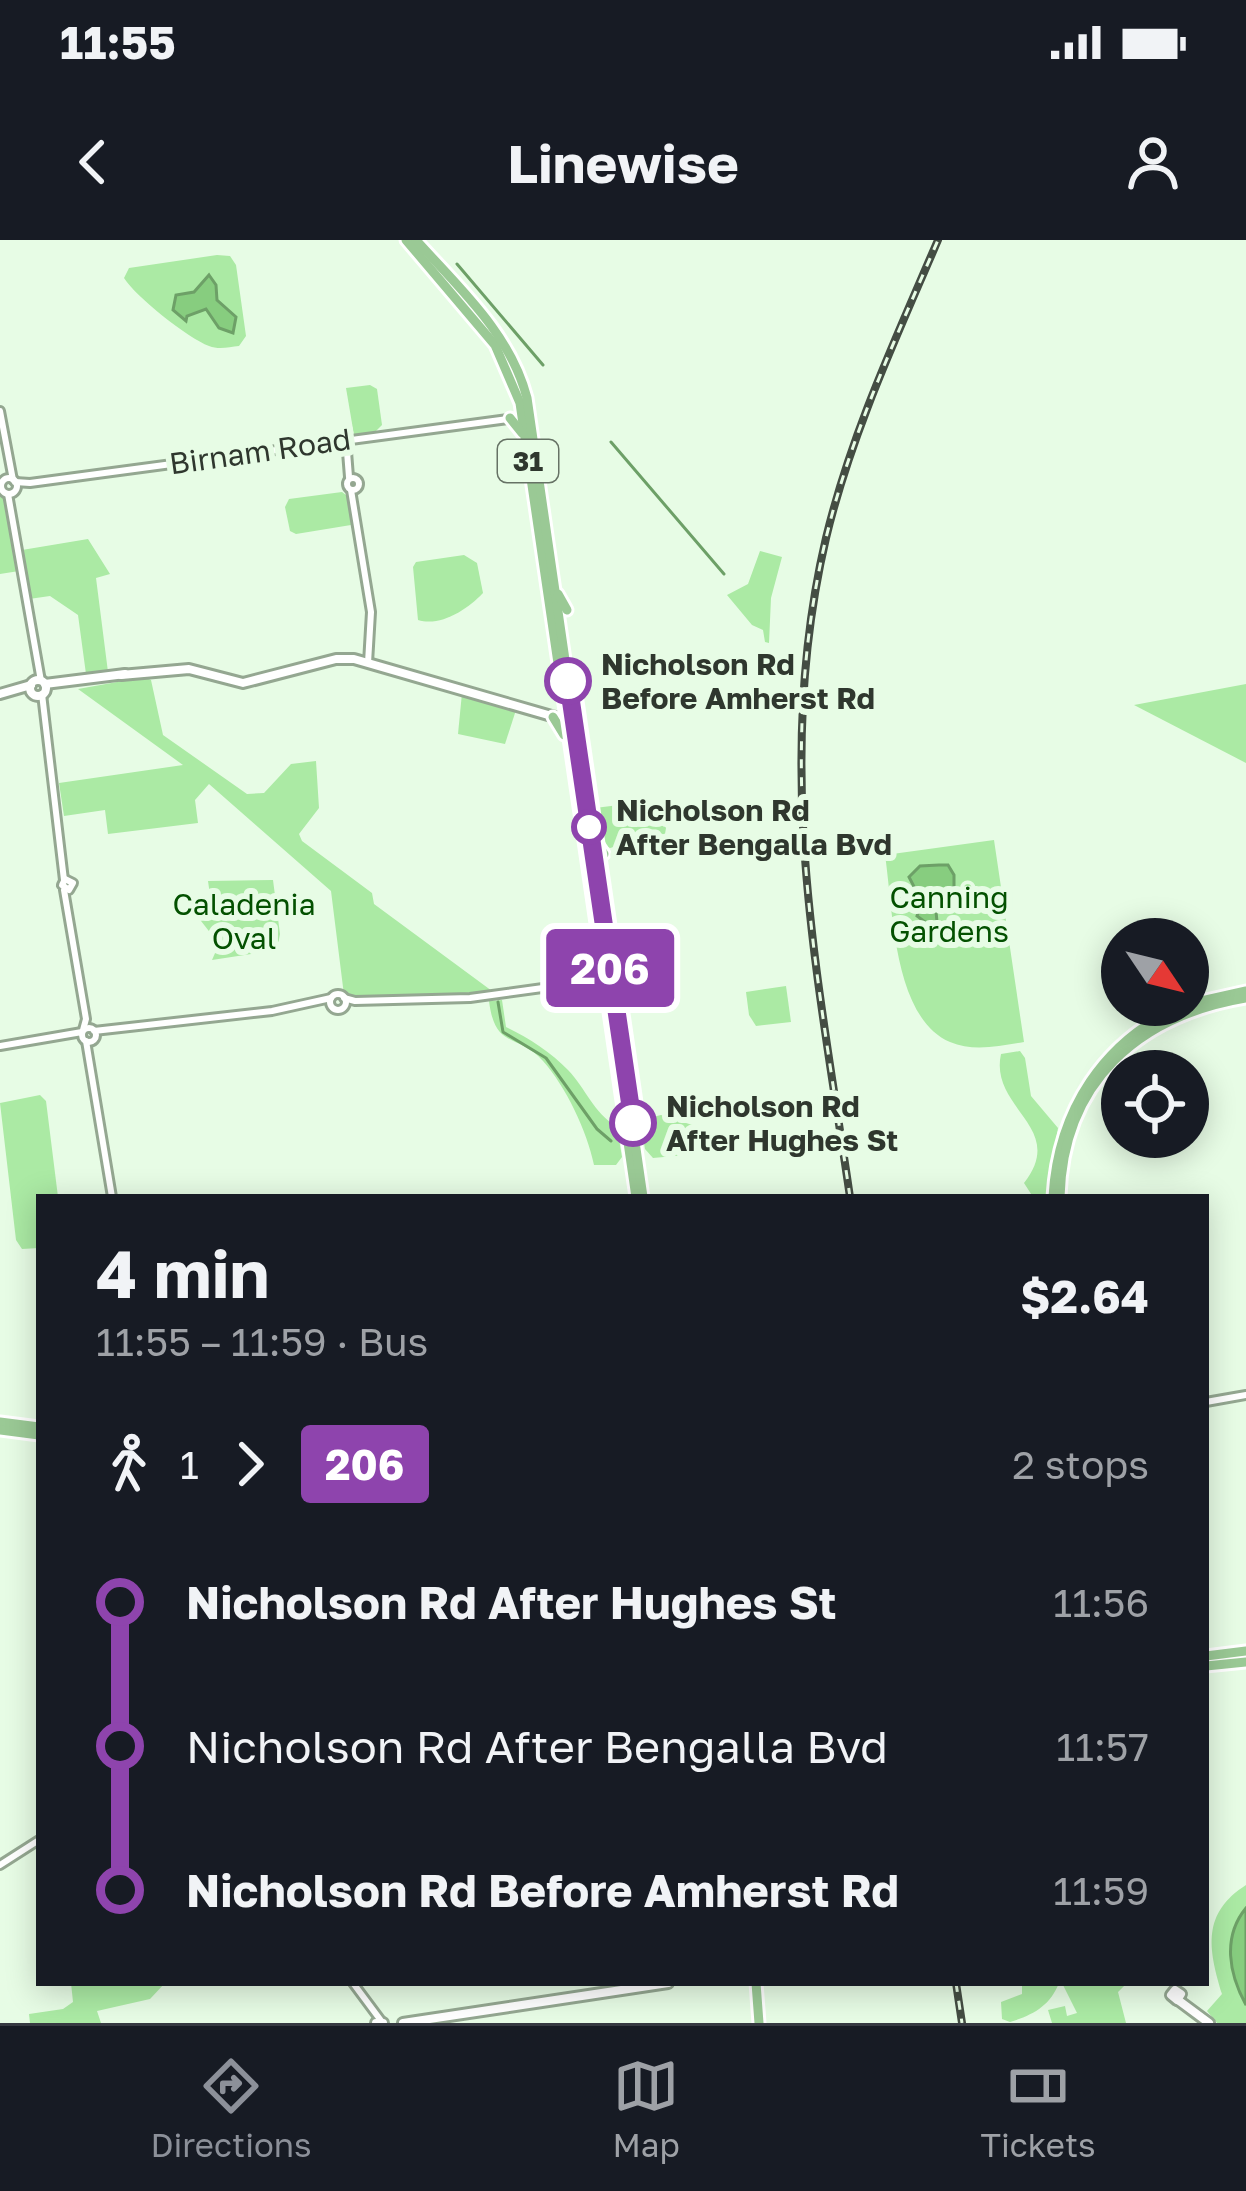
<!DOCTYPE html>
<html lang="en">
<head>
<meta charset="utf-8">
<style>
	:root { --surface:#171b24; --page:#242831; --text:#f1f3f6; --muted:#9ea1a6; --line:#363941; --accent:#8c9099 }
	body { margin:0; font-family:"Golos Text",sans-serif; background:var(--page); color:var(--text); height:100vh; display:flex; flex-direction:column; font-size:45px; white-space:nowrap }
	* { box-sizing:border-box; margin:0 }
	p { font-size:39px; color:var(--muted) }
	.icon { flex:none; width:66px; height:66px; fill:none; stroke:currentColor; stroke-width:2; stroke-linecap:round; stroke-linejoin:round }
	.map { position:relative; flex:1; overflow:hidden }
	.drawer { position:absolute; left:36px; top:954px; width:1173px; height:792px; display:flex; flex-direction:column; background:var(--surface); border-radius:0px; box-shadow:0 6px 30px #0003 }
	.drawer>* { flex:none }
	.badge { padding:0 24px; border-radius:9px; font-size:42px; line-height:78px }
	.needle { width:78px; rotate:125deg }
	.fabs { position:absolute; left:1101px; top:678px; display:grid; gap:24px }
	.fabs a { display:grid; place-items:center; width:108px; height:108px; border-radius:50%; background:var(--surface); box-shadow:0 6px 30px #0003; font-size:60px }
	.map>.badge { position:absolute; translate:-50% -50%; box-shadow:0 0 0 6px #fff }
	.legs { display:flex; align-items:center; gap:18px; height:132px; padding:0 60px; font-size:39px }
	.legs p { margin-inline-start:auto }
	.overview { display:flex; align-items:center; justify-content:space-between; height:204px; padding:0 60px }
	h1 { font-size:66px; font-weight:700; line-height:90px }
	ul { padding:0 60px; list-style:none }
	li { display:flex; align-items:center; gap:42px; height:144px; font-size:45px }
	li i { display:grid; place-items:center; width:18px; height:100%; margin:0 15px; background:currentColor }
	li i::after { content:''; width:30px; height:30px; margin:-15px; border:9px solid; border-radius:50%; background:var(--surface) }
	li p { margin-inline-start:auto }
	li:first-child i { background:linear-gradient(#0000 50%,currentColor 0) }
	li:last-child i { background:linear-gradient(currentColor 50%,#0000 0) }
	.status { display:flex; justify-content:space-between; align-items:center; height:84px; padding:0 60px; background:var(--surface); direction:ltr }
	.status svg { height:33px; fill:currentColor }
	header { display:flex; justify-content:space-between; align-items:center; height:156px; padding:0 60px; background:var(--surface); font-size:54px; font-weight:700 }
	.menu { display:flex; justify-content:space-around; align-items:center; height:168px; border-top:3px solid var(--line); background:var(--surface); font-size:33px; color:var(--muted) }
	.menu a { display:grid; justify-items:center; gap:6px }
	.menu .on { color:var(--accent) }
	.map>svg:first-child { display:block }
	.green { fill:#abeaa4 }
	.water { fill:#87cd7f; stroke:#6da067; stroke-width:3 }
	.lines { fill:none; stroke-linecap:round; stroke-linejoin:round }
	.stream { stroke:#6da067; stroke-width:3 }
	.tertiary-casing { stroke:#94a791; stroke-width:12 }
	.secondary-casing { stroke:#94a791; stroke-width:14 }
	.primary-casing { stroke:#fff; stroke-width:15 }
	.tertiary { stroke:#fff; stroke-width:6 }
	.secondary { stroke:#fff; stroke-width:8 }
	.primary { stroke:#9ac995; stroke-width:9 }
	.rail-casing { stroke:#444d43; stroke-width:8 }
	.rail { stroke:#e7fce5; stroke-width:3; stroke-dasharray:9; stroke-linecap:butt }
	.line-1-casing { stroke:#fff; stroke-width:27 }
	.line-1 { stroke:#8e44ad; stroke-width:18 }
	.stop-1-dot { fill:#fff; stroke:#8e44ad; stroke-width:6 }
	.labels { text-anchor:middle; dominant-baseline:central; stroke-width:12; stroke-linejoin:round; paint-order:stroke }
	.shield { fill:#e7fce5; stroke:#667265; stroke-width:3 }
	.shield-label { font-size:27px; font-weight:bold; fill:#2f372e }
	.street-label { font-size:30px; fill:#2f372e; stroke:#e7fce5 }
	.stop-label { font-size:30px; font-weight:bold; fill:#2f372e; stroke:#e7fce5; text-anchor:start }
	.park-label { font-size:30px; fill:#035100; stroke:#e7fce5 }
</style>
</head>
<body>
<div class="status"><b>11:55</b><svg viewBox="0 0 49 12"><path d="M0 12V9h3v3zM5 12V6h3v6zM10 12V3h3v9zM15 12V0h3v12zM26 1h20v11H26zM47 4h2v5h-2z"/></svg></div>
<header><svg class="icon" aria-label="back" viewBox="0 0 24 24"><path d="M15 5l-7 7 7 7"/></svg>Linewise<svg class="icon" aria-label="person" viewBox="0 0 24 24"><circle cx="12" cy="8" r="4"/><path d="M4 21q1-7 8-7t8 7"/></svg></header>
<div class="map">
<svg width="1246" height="1783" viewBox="0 0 1246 1783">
	<rect width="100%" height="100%" fill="#e7fce5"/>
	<g class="green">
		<path d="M217,15L230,16L236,25L246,96L239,106C229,107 219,110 209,106C188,98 136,57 124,38L129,28Z"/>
		<path d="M370,145L377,149L382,185L375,192L354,195L346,148Z"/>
		<path d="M342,252L350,258L351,285L296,294L290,291L285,267L289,259Z"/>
		<path d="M0,254L7,257L19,331L0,334Z"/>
		<path d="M88,299L110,334L96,338L108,432L86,434L78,375L50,356L29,359L22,310Z"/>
		<path d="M760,311L782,317L771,358L769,403L765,402L763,390L752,385L727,355L748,344Z"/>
		<path d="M464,315L477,323L483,353C467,370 440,387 418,380L413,327L416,322Z"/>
		<path d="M145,437L151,440L163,495L247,554L264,553L291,524L316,521L319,568L299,594L302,601L372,653L374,664L492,751L384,759L344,755L331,651L209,544L195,560L198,583L108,594L105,570L64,576L59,543L183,525L78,449Z"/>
		<path d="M1246,444V523L1134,465Z"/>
		<path d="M462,453L516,470L505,504L458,494Z"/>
		<path d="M643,562L651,564L666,588L665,594L610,608L601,603L595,568Z"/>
		<path d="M994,600L1024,802C1000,806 973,812 950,802C893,778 893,668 885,615Z"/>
		<path d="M273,640L280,694L277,710L212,720L219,704L194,672L212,669L208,641Z"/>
		<path d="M786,746L791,782L756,786L749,775L746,752Z"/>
		<path d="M502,760L506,787C527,797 551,812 568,830C586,849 593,872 617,887L622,917L616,925H594C587,891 566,847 543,821C518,793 495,810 489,761Z"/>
		<path d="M1020,811L1025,818L1031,856L1058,888L1047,957H1033L1024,943C1068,887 989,869 1001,814Z"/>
		<path d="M40,855L46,861L58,957H39V1008L22,1009L16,1000L0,863Z"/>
		<path d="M661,875L705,889L712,906L707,913L653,918L645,909L640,880Z"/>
		<path d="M1246,1645V1783H1217L1207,1771L1222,1754C1208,1708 1202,1673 1246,1645Z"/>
		<path d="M71,1743H165L150,1759L97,1771L101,1783H30L29,1774L63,1769L73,1762Z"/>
		<path d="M1022,1743H1059C1050,1766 1033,1775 1010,1782L1002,1779L1001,1762L1022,1754Z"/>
		<path d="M1062,1743H1127L1118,1752L1126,1783H1052L1048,1770L1065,1766L1067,1776L1077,1773Z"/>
	</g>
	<g class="water">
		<path d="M209,35L216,45L217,60L236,77L233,93L219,88L206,69L187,76L186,81L173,70L176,55L194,52Z"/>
		<path d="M939,625H948L954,635V648L936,671L937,682L929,685L917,676L922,662L909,637L920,626Z"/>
		<path d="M1246,1668V1765C1229,1734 1222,1697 1246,1668Z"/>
	</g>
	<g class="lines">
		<g class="stream">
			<path d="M457,24L543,125"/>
			<path d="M611,202L724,334"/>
			<path d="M498,762L503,792L546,818L597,889L611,901"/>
		</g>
		<defs>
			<g id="tertiary">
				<path d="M0,171L13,240"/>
				<path d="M346,199L349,237"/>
				<circle cx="353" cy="244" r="6"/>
				<circle cx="9" cy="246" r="8"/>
				<path d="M15,242L30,243L508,179"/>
				<path d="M351,250L371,372L368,423"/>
				<path d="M8,254L41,441"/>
				<path d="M42,454L64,640"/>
				<path d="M65,639L73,643L69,650L62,645Z"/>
				<path d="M64,650L86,779L83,790"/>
				<circle cx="338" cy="762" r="8"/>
				<path d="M344,758L355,761L470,758L608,739"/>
				<circle cx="89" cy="795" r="7"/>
				<path d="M94,791L272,771L331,758"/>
				<path d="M86,801L112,957"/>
				<path d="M0,806L82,792"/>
				<path d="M1206,1162L1246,1155"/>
				<path d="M0,1625L39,1600"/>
				<path d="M353,1743L382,1782"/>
			</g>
			<g id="secondary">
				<path d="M121,435L189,429L243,443L336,419H354L555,477"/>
				<circle cx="38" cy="448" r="8"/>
				<path d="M45,444L125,434"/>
				<path d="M0,454L31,445"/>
				<path d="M1175,1750L1181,1754L1177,1760L1171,1755Z"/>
				<path d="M1178,1760L1209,1783"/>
				<path d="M376,1783H383"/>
				<path d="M403,1783L668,1743"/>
			</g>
			<g id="primary">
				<path d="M406,0L495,105L520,163L636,957"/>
				<path d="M416,0C459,48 510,93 527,158L643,957"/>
				<path d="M510,178L522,193"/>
				<path d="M558,354L567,370"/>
				<path d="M553,477L564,495"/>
				<path d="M592,596L604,614"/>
				<path d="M1188,764L1246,751"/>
				<path d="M1053,957C1058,871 1103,800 1184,765"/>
				<path d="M1060,957C1063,842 1138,776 1246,758"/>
				<path d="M0,1182L39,1187"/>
				<path d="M0,1190L39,1195"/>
				<path d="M1206,1416L1246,1411"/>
				<path d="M1206,1426L1246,1422"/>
				<path d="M756,1743L759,1783"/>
			</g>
		</defs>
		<use href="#tertiary" class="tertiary-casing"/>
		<use href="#secondary" class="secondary-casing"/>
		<use href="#primary" class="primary-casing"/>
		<use href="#tertiary" class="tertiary"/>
		<use href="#secondary" class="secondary"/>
		<use href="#primary" class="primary"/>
		<defs>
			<g id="rail">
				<path d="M850,957C817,731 773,525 826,298C851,194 896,98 938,0"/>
				<path d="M956,1743L962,1783"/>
			</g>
		</defs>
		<use href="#rail" class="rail-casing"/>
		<use href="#rail" class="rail"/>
	</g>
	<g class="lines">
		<defs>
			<path id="line-1" d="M568,441L633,883"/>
		</defs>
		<use href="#line-1" class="line-1-casing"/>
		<use href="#line-1" class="line-1"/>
	</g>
	<g class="stop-1-dot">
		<circle cx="568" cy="441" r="21"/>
		<circle cx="589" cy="587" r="15"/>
		<circle cx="633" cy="883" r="21"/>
	</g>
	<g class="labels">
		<rect class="shield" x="498" y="200" width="60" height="42" rx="9"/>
		<g class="shield-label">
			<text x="528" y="221">31</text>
		</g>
		<g class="street-label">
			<text transform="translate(260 211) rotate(-8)">Birnam Road</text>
		</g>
		<g class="stop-label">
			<text x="601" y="424">Nicholson Rd<tspan x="601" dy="34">Before Amherst Rd</tspan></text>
			<text x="616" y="570">Nicholson Rd<tspan x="616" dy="34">After Bengalla Bvd</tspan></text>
			<text x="666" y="866">Nicholson Rd<tspan x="666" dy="34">After Hughes St</tspan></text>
		</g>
		<g class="park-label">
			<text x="949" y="657">Canning<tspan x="949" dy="34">Gardens</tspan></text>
			<text x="244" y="664">Caladenia<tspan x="244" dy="34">Oval</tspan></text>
		</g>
	</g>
</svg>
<div class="fabs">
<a><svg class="needle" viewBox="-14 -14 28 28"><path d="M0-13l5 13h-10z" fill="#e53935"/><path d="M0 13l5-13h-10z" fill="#9ea1a6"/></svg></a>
<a><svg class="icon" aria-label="locate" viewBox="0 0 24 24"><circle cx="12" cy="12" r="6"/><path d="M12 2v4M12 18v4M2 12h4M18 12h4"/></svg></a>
</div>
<b class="badge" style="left:610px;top:728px;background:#8e44ad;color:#fff">206</b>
<section class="drawer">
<div class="overview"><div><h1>4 min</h1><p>11:55 – 11:59 · Bus</p></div><b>$2.64</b></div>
<div class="legs"><svg class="icon" aria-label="walk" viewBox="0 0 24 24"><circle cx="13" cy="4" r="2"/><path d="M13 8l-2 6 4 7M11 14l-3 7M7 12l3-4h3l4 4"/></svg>1<svg class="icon" aria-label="forward" viewBox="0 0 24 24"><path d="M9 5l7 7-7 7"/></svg><b class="badge" style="background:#8e44ad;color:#fff">206</b><p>2 stops</p></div>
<ul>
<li><i style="color:#8e44ad"></i><b>Nicholson Rd After Hughes St</b><p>11:56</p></li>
<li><i style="color:#8e44ad"></i><span>Nicholson Rd After Bengalla Bvd</span><p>11:57</p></li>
<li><i style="color:#8e44ad"></i><b>Nicholson Rd Before Amherst Rd</b><p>11:59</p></li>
</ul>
</section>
</div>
<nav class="menu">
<a class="on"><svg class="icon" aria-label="directions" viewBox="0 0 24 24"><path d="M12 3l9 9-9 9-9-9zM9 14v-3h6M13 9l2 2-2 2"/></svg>Directions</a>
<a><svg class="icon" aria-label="map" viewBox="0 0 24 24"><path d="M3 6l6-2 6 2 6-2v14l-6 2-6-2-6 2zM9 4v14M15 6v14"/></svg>Map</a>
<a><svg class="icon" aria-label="tickets" viewBox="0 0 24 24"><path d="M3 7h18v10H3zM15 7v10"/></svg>Tickets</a>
</nav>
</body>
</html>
